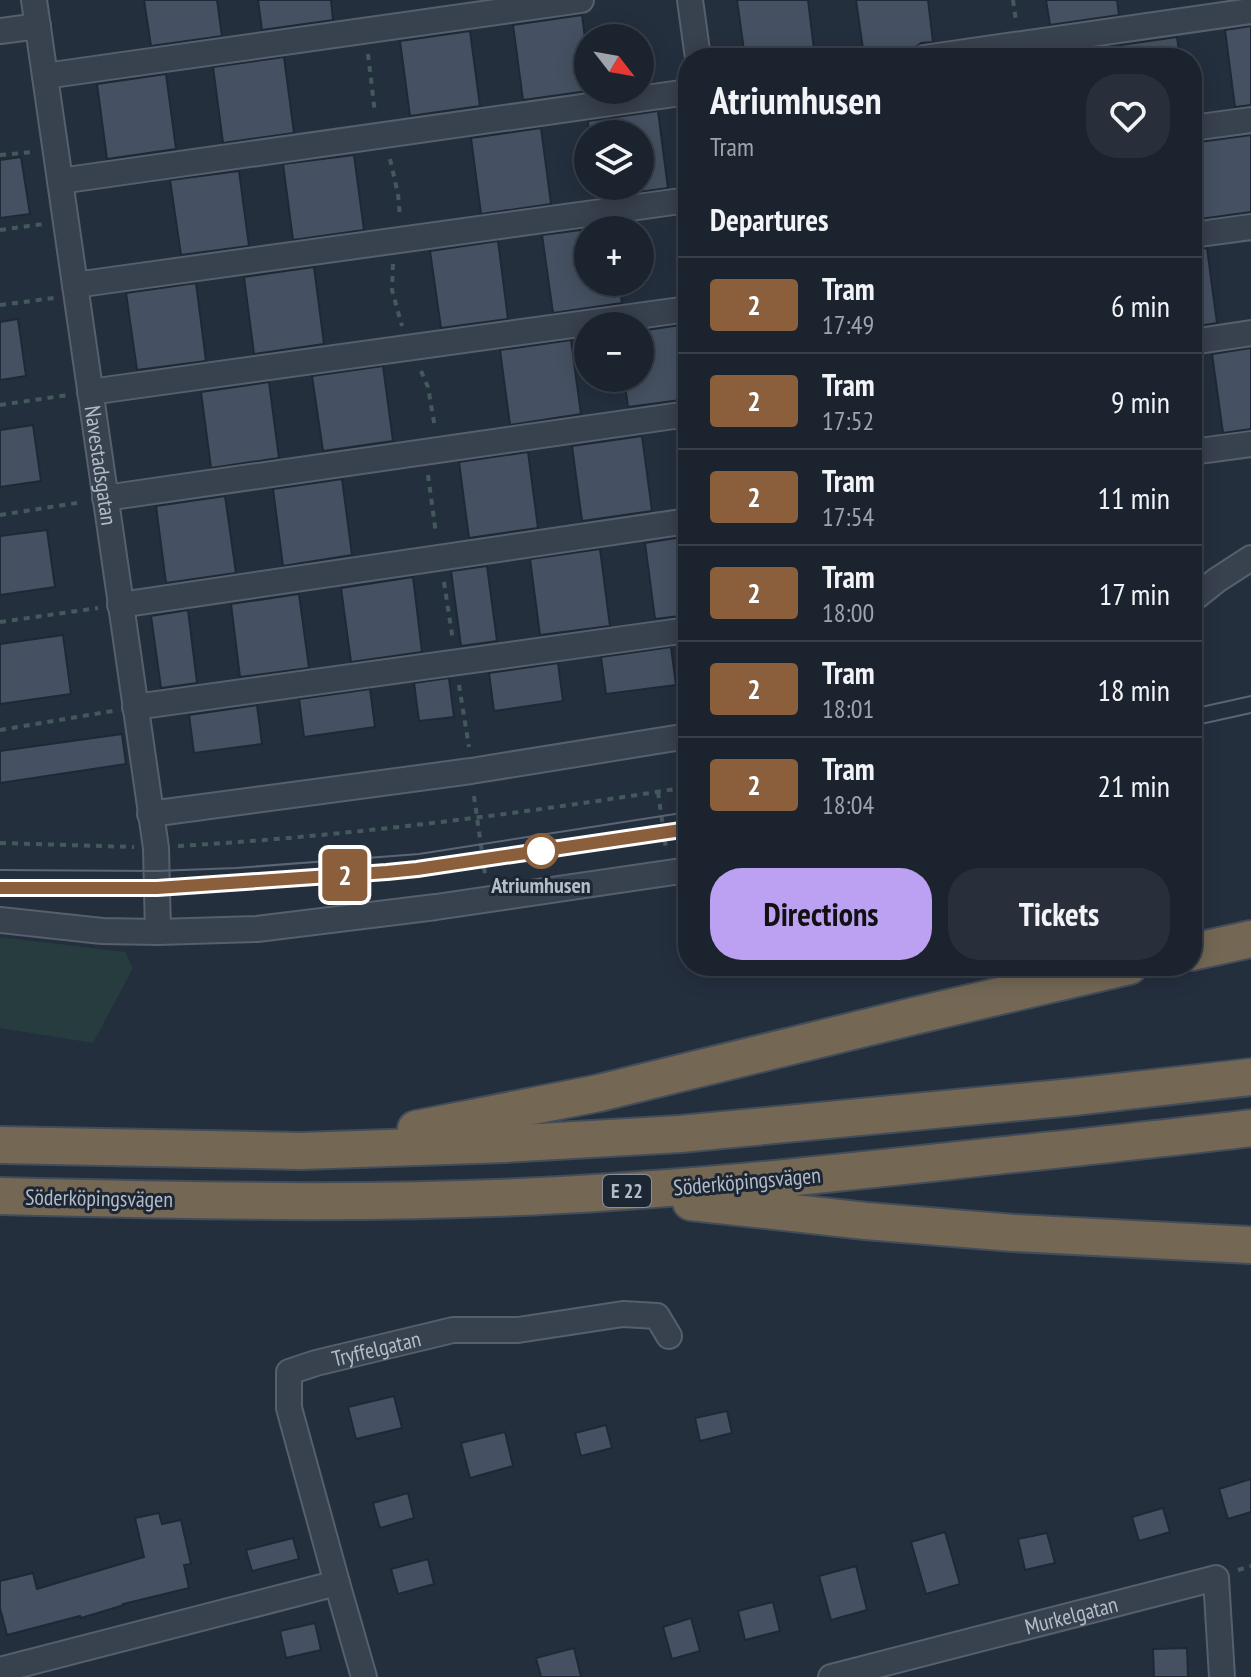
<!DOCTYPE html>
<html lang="en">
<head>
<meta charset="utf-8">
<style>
	:root { --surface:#1b232e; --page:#282f3a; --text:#f1f3f6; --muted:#a0a4aa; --line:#39404a; --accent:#bca0f2 }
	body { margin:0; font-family:"PT Sans Narrow",sans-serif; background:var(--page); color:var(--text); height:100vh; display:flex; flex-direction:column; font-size:30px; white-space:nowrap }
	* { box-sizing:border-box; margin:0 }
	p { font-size:26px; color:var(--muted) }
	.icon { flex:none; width:44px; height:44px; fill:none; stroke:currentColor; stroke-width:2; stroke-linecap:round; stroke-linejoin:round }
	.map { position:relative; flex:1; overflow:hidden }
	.drawer { position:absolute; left:678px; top:48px; width:524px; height:928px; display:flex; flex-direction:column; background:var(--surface); border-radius:32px; box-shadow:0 4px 20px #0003,0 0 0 2px var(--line) }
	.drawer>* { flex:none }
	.badge { padding:0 16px; border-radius:6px; font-size:28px; line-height:52px }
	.needle { width:52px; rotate:121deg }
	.buttons { position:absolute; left:574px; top:24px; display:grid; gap:16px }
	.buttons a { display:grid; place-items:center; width:80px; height:80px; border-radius:50%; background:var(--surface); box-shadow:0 4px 20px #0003,0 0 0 2px var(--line); font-size:40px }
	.map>.badge { position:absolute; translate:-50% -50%; box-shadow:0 0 0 4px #fff }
	h2 { padding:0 32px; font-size:30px; line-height:72px }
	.round { display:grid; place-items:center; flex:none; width:84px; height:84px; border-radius:32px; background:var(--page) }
	.head { display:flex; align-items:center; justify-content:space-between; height:136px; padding:0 32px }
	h1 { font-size:38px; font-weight:700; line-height:60px }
	.primary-button { display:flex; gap:16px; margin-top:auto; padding:16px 32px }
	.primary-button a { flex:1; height:92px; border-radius:32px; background:var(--accent); color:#111; font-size:32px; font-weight:700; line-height:92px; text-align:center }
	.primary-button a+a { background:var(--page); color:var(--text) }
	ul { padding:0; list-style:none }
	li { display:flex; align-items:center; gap:24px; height:96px; padding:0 32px; border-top:2px solid var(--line) }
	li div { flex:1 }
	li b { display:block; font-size:30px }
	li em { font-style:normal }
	li .badge { min-width:88px; font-weight:700; text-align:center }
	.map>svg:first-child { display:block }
	.green { fill:#263c3f }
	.building { fill:#455162; stroke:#1f2835; stroke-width:2 }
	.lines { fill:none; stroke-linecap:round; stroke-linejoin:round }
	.minor-casing { stroke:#565f6c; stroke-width:28 }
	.highway-casing { stroke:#434c59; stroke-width:40 }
	.path { stroke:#44595c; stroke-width:4; stroke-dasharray:6 6; stroke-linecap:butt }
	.minor { stroke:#38414e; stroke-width:24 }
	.highway { stroke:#746855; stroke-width:36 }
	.tram { stroke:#5a6575; stroke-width:2 }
	.line-casing { stroke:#fff; stroke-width:18 }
	.line { stroke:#8b5e3c; stroke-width:12 }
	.stop-dot { fill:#fff; stroke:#8b5e3c; stroke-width:4 }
	.labels { text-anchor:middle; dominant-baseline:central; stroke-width:6; stroke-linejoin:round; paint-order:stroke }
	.shield { fill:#1d2633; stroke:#878f9c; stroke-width:2 }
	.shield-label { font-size:20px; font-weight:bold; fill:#b4bcc9 }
	.street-label { font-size:22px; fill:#b4bcc9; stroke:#1d2633 }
	.stop-label { font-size:22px; font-weight:bold; fill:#b4bcc9; stroke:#1d2633 }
</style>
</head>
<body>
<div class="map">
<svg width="1251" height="1677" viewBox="0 0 1251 1677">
	<rect width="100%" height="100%" fill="#242f3e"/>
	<path class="green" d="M0,937L125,952L133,968L93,1043L0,1028Z"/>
	<g class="building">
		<path d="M144,0H217L222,36L151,46Z"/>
		<path d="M258,0H331L333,20L262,30Z"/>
		<path d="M737,0H808L815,58H745Z"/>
		<path d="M856,0H928L933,42L921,43L912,50L864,56Z"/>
		<path d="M1046,0H1117L1119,15L1050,25Z"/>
		<path d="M582,15L588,61V91L523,100L513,25Z"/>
		<path d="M1251,26V105L1235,107L1225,30Z"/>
		<path d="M470,31L480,106L410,116L400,41Z"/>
		<path d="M1177,37L1180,58H1109L1107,47Z"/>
		<path d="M284,57L294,133L223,143L213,67Z"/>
		<path d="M166,74L176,149L107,159L97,84Z"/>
		<path d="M658,111L668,188L640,192V134H589L588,121Z"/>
		<path d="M541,128L551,204L481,214L471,138Z"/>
		<path d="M1251,135V212L1193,220L1192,143Z"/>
		<path d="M354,155L364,230L293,240L283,164Z"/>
		<path d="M21,157L30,214L0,218V160Z"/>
		<path d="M239,171L249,246L181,255L170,180Z"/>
		<path d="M588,229V282H619L622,303L553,313L542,235Z"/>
		<path d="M498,241L508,319L441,328L430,251Z"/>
		<path d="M1207,248L1217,323L1192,327V250Z"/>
		<path d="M314,267L324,344L254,354L244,277Z"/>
		<path d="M196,283L206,361L137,370L126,293Z"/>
		<path d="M18,319L26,376L0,380V322Z"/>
		<path d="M687,324L688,399L628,407L624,378H640V331Z"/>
		<path d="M571,340L581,414L510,425L500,350Z"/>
		<path d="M1251,348V429L1223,433L1212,354Z"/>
		<path d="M383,366L393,441L323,451L312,376Z"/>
		<path d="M269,382L279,458L211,468L201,392Z"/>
		<path d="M33,425L41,481L0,487V430Z"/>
		<path d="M642,436L652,511L582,521L572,446Z"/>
		<path d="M528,452L538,528L469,538L459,462Z"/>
		<path d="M342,479L352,555L283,566L273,489Z"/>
		<path d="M225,496L236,573L166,583L156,506Z"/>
		<path d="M47,530L55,587L0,595V536Z"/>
		<path d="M688,536V615L655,619L645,543Z"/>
		<path d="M600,549L610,626L540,635L530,559Z"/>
		<path d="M487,566L497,641L461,646L451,571Z"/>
		<path d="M413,577L422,652L351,662L341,588Z"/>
		<path d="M299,594L309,668L240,677L231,604Z"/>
		<path d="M188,610L197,683L161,688L151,616Z"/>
		<path d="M63,635L71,694L0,704V644Z"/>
		<path d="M671,647L676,685L606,694L601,657Z"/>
		<path d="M558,663L563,701L494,711L489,673Z"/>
		<path d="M449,678L454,717L419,721L414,683Z"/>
		<path d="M370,689L375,727L304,737L299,699Z"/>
		<path d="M257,705L262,744L194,753L189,715Z"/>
		<path d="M122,734L126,764L0,783V751Z"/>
		<path d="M394,1396L402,1428L356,1439L348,1407Z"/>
		<path d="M727,1411L732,1433L700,1441L695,1418Z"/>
		<path d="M606,1425L612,1448L581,1456L575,1433Z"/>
		<path d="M505,1432L513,1466L470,1478L461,1443Z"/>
		<path d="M1251,1479V1512L1228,1519L1219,1489Z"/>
		<path d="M408,1493L414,1518L380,1528L373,1503Z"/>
		<path d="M1163,1508L1170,1532L1139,1541L1132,1517Z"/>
		<path d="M159,1513L162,1524L181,1520L191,1564L184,1565L189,1588L123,1604L124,1605L81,1618L80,1616L7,1635L0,1608V1581L33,1573L37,1589L144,1557L135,1518Z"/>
		<path d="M945,1532L960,1584L926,1594L911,1542Z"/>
		<path d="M1047,1533L1055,1563L1025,1570L1018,1539Z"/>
		<path d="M293,1538L299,1559L252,1571L246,1550Z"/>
		<path d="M428,1559L434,1584L398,1594L391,1569Z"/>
		<path d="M856,1566L867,1610L831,1620L819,1576Z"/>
		<path d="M773,1602L780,1631L745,1640L738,1611Z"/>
		<path d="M691,1618L700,1651L672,1659L663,1627Z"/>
		<path d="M315,1623L321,1650L286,1658L280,1631Z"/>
		<path d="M574,1648L581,1677H541L536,1658Z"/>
		<path d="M1187,1648L1188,1677H1154L1153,1649Z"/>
	</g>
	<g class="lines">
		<defs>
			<g id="minor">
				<path id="s1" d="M34,0L156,848L158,932"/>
				<path d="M690,0L698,58"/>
				<path d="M0,31L38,26"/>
				<path d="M924,58L1251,11"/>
				<path d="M45,76L581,0"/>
				<path d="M1192,128L1251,120"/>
				<path d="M60,181L688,92"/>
				<path d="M1192,235L1251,227"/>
				<path d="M75,285L688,200"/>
				<path d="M1192,342L1251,333"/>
				<path d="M90,392L688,309"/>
				<path d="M1192,452L1251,444"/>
				<path d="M105,498L688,414"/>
				<path d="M1192,600L1217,580L1251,558"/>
				<path d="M120,605L688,521"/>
				<path d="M135,707L688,630"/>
				<path d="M150,814L471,771L688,736"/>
				<path d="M0,920L102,931L158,932L257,929L436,907L688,870"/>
				<path d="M337,1583L364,1677"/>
				<path id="s2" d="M0,1670L337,1583L289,1408V1372L316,1363L453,1330H518L623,1314L657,1316L669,1336"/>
				<path id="s3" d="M831,1677L1216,1578L1222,1677"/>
			</g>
			<g id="highway">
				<path d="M1192,952L1251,939"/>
				<path d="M416,1129L599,1093L914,1016L1129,966"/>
				<path d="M0,1145L301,1151L505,1144L680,1134L1073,1097L1251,1077"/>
				<path d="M0,1196C203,1201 408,1206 611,1192C724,1185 837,1173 950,1161C1051,1150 1151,1140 1251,1128"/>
				<path d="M691,1202L866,1221L1014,1233L1251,1245"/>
			</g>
		</defs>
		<use href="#minor" class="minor-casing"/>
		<use href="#highway" class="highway-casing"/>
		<g class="path">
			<path d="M1013,0L1016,21"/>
			<path d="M368,54L375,113"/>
			<path d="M0,155L33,152"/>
			<path d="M390,159L398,194L400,217"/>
			<path d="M0,230L43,224"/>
			<path d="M393,264L392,290L402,326"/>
			<path d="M0,305L54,298"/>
			<path d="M421,371L428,387L435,428"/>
			<path d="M0,405L68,395"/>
			<path d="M428,475L436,534"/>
			<path d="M0,515L83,502"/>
			<path d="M444,582L453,641"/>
			<path d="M0,622L98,608"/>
			<path d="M459,685L469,747"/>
			<path d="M0,730L113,711"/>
			<path d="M658,792L666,849"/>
			<path d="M474,796L485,874"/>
			<path d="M0,843L134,847"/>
			<path d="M178,846C349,836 519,814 688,787"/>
			<path d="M1238,1570L1251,1566"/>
		</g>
		<use href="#minor" class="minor"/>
		<use href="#highway" class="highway"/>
		<g class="tram">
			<path d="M1192,709L1251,696"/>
			<path d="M1192,726L1251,713"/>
			<path d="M0,870L156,871L236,868L419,854L688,812"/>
			<path d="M0,888H157L236,884L417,869L688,829"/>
		</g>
	</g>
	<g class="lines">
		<defs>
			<path id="line" d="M0,888H157L387,872L417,869L688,829"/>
		</defs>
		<use href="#line" class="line-casing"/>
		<use href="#line" class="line"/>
	</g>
	<circle class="stop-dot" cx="541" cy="851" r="16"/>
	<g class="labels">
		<rect class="shield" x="603" y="1175" width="48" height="32" rx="6"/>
		<g class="shield-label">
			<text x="627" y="1191">E 22</text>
		</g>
		<g class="street-label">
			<text stroke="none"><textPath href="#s1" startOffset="470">Navestadsgatan</textPath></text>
			<text transform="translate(747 1181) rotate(-5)">Söderköpingsvägen</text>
			<text transform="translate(99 1198) rotate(1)">Söderköpingsvägen</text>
			<text stroke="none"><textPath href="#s2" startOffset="656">Tryffelgatan</textPath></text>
			<text stroke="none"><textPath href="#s3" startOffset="248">Murkelgatan</textPath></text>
		</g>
		<g class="stop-label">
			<text x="541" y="885">Atriumhusen</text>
		</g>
	</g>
</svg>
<div class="buttons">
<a><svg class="needle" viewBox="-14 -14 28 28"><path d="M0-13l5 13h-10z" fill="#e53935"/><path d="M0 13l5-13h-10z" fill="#a0a4aa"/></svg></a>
<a><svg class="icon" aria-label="layers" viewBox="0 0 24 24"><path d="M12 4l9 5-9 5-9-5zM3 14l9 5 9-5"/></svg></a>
<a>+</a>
<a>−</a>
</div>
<b class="badge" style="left:345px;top:875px;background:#8b5e3c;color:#fff">2</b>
<section class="drawer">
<div class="head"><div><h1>Atriumhusen</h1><p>Tram</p></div><a class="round"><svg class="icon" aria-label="heart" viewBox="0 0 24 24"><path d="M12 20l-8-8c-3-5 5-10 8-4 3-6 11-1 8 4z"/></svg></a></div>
<h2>Departures</h2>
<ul>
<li><span class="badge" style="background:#8b5e3c;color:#fff">2</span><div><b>Tram</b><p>17:49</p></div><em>6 min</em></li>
<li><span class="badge" style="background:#8b5e3c;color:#fff">2</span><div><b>Tram</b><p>17:52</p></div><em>9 min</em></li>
<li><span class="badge" style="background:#8b5e3c;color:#fff">2</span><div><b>Tram</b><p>17:54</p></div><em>11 min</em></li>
<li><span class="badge" style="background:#8b5e3c;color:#fff">2</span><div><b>Tram</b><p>18:00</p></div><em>17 min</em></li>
<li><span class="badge" style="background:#8b5e3c;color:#fff">2</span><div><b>Tram</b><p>18:01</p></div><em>18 min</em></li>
<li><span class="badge" style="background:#8b5e3c;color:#fff">2</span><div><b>Tram</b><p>18:04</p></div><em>21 min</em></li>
</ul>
<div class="primary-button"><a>Directions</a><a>Tickets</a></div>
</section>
</div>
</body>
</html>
